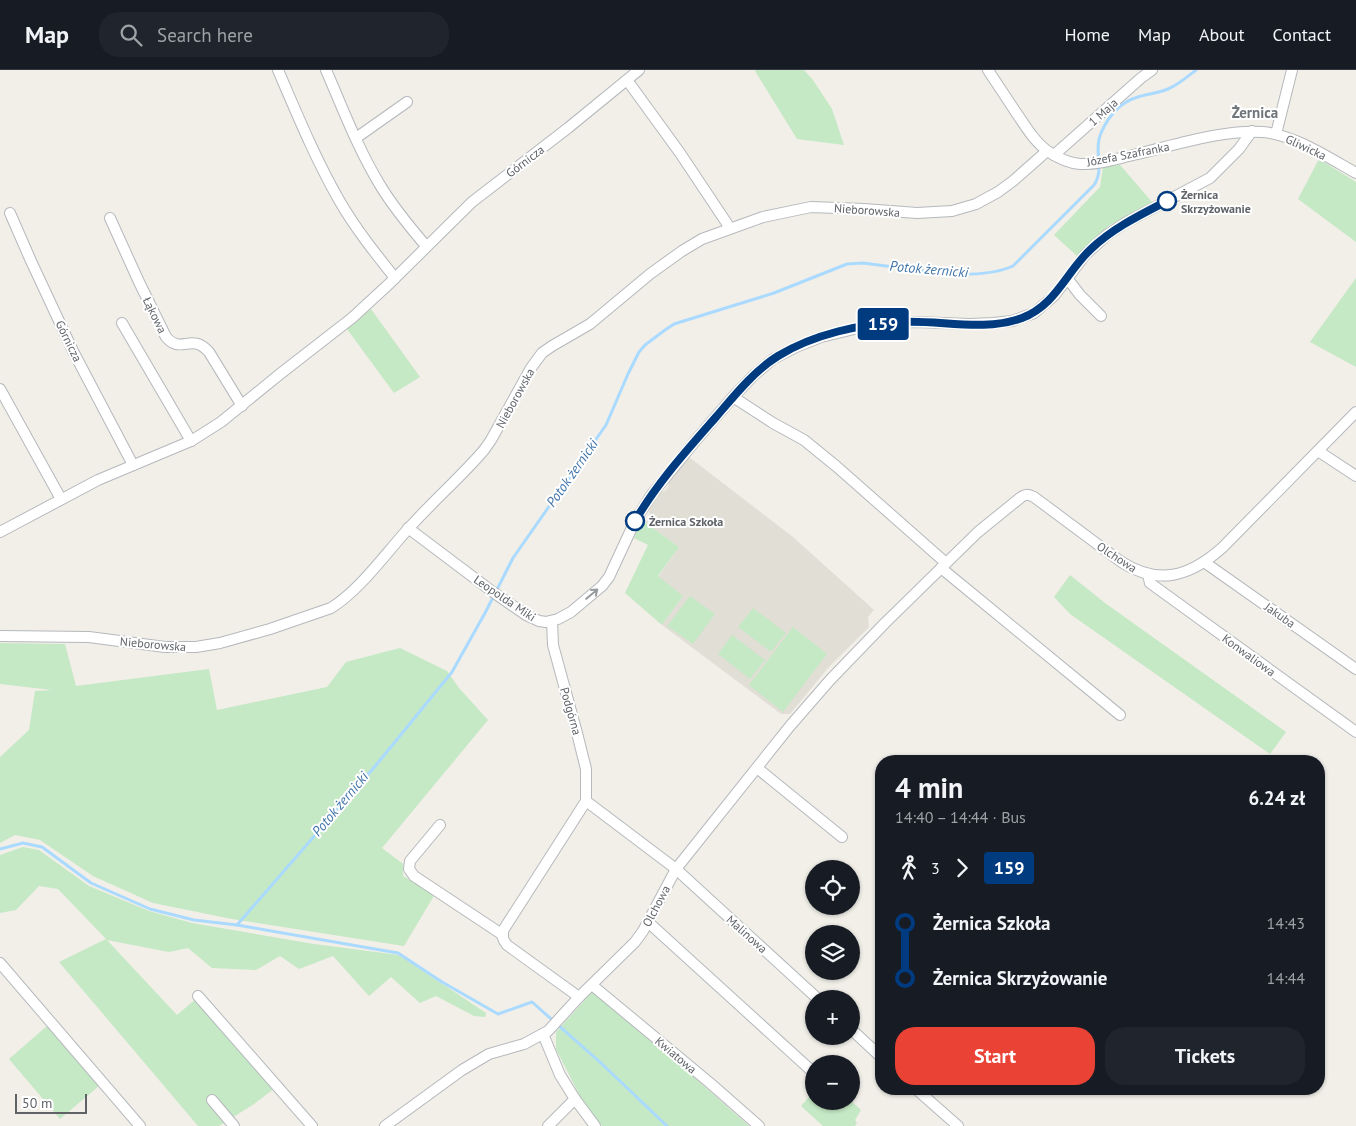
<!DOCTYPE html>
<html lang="en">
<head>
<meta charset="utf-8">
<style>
	:root { --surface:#171b24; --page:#20242c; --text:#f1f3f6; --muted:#9ea1a6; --line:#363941; --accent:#ea4335 }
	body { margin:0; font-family:"PT Sans",sans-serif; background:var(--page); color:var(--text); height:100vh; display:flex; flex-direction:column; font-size:19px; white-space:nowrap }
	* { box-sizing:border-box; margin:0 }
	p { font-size:16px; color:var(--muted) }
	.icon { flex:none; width:28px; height:28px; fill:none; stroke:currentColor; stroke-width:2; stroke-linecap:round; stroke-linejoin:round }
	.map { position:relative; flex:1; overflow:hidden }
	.side { position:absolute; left:875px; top:685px; width:450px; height:340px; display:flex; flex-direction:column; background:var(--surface); border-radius:20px; box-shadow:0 1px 4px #0004 }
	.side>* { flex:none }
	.badge { padding:0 10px; border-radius:4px; font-size:18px; line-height:32px }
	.buttons { position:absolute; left:805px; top:790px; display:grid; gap:10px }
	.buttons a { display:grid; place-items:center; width:55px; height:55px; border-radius:50%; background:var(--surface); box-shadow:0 1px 4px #0004; font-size:25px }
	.scale { position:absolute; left:15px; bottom:12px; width:72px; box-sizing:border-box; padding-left:5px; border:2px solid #5f6368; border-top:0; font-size:14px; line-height:18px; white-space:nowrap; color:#5f6368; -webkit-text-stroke:4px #fff; paint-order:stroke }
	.map>.badge { position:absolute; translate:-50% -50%; box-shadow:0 0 0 2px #fff }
	.legs { display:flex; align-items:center; gap:8px; height:55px; padding:0 20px; font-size:16px }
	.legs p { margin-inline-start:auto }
	.overview { display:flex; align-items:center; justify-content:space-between; height:85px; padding:0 20px }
	h1 { font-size:28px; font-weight:800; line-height:38px }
	.action { display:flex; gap:10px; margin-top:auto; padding:10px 20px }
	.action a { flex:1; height:58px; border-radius:20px; background:var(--accent); color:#fff; font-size:20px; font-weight:800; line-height:58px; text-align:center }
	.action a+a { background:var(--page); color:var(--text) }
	ul { padding:0 20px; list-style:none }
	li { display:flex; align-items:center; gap:18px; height:55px; font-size:19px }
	li i { display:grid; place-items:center; width:8px; height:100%; margin:0 6px; background:currentColor }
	li i::after { content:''; width:12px; height:12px; margin:-6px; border:4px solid; border-radius:50%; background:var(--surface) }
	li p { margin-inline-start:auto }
	li:first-child i { background:linear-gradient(#0000 50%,currentColor 0) }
	li:last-child i { background:linear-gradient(currentColor 50%,#0000 0) }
	header { display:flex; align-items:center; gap:30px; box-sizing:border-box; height:70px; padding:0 25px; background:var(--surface); border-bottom:1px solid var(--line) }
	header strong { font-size:24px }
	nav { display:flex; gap:28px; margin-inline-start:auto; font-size:18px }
	.search { width:350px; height:45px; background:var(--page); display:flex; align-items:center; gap:12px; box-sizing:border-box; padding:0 18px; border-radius:20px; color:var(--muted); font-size:19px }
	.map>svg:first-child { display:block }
	.education { fill:#e1ded6 }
	.green { fill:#c5e8c5 }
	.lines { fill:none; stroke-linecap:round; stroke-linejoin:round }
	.stream { stroke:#aadaff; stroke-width:3 }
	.minor-casing { stroke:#b5b8bc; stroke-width:12 }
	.minor { stroke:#fff; stroke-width:10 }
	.oneway { stroke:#979a9d }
	.line-1-casing { stroke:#fff; stroke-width:11 }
	.line-1 { stroke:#003b80; stroke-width:8 }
	.stop-1-dot { fill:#fff; stroke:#003b80; stroke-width:2.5 }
	.labels { text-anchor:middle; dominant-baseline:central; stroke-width:4; stroke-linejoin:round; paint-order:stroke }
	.street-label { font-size:12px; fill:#5f6368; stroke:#fff }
	.stop-label { font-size:12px; font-weight:bold; fill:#5f6368; stroke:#fff; text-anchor:start }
	.water-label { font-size:14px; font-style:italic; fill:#4174aa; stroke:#fff }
	.quarter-label { font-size:15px; font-weight:bold; fill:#70757a; stroke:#fff }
</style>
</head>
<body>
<header>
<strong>Map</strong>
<div class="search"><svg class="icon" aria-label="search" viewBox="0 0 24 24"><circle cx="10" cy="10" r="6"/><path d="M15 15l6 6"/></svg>Search here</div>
<nav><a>Home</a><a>Map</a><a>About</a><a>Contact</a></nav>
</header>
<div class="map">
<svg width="1356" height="1056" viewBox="0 0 1356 1056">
	<rect width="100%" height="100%" fill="#f1efe8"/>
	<path class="education" d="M689,387L793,467L874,540L868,547L869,557L828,598L790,644H781L662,555L683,526L658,507L679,477L646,453L650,444L648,439L659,422L665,421L669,415L668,412Z"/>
	<g class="green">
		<path d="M756,0H804L813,10L832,39L844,75L797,69L755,1Z"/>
		<path d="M1319,89L1356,112V172L1298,129Z"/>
		<path d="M1120,95L1152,132L1110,155L1077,186L1054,165L1100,117L1103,97Z"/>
		<path d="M1356,208V297L1310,272Z"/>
		<path d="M371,239L420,307L394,323L347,259Z"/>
		<path d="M644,453H646L679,477L658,506L683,526L662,555L625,523L648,475L634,468L638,459Z"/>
		<path d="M1070,505L1105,533L1286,662L1270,684L1070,544L1054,527Z"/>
		<path d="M690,526L715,544L693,574L667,556Z"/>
		<path d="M753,538L786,563L771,582L738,557Z"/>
		<path d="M793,557L827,584L783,642L749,615Z"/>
		<path d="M732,565L765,590L750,609L718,584Z"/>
		<path d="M0,573L65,574L76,616L209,599L217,640L327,617L346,592L400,578L447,601L459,618L488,650L382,778L403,794V806L435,824L404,876L232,849L153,833L93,806L40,770L15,765L0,773V687L29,660L35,621L52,620L0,614Z"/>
		<path d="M23,777L39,780L89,816L149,841L192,853L314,874L399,885L486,943L485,947L474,946L436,926L420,933L391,907L369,926L333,886L299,899L280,886L256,900L212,898L188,878L169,882L107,870L177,945L197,928L275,1018L254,1034L219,1056H198L59,892L106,869L58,819L39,816L16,840L0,843V785Z"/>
		<path d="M593,921L696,1009L749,1056H602L582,1030L556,979V962Z"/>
		<path d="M47,956L100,1015L60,1049L9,989Z"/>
		<path d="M814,1021V1031H851L861,1040L855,1050L857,1053L855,1056H823L801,1036Z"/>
	</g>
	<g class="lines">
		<g class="stream">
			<path d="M0,779L23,773L42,777L91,813L150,839L194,850L237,855L377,694L452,602L485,543L513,488L606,355L628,304L639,282L645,275L665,260L674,254L774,223L847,194L863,193L947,204C968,205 993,205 1013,196L1094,115C1105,99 1093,81 1101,63C1108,47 1120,32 1138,27C1148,24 1158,23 1168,19C1178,15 1187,7 1196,0"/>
			<path d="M237,855L398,883L442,912L498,944L532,932L601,993L667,1056"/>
		</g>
		<defs>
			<g id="minor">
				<path d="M278,0C297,44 315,88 339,130C355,158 375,183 395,208"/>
				<path d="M326,0C343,39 358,79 380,115C393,137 409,156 426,176"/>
				<path d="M988,0C997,14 1006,27 1015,41C1025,55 1034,72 1049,82C1058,88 1069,93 1080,94C1097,95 1116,89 1133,85C1172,76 1223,59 1263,62C1295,65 1329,88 1356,103"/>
				<path d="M627,10L680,83L730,158"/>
				<path d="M1276,64L1292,0"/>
				<path d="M356,68L407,32"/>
				<path d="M1054,85L1141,8L1152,0"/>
				<path d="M10,143L31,191L73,281L133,395"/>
				<path d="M110,148L139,212L166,267C181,285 191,262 209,282L242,336"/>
				<path d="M1067,208L1080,225L1101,246"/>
				<path d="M122,253L191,371"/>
				<path d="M0,319L61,429"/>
				<path d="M733,327L773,353L804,370L836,396L946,493"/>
				<path d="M1318,381L1356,406"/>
				<path d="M408,458L493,522L526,545L539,551L546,552L558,549L571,542L602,516L609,507L635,451L652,424L696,370L733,327L753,306L773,289L796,277L821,267L871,255L916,252L970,254L993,253L1012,251L1034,243L1054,226L1085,185L1107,165L1125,153L1210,108L1239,79L1252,61"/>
				<path d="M0,462L98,410L191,371L221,352L280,304L352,248L390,213L472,132L568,58L639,0"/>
				<path d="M1204,492L1356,599"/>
				<path d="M941,498L1120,645"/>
				<path d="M1148,505L1150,513L1356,662"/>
				<path d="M552,551L553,575L577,663L586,699V731L676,799L818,929"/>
				<path d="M0,566L89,567L165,577H196L220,573L270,559L331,538C361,519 385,484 409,458C433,431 461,407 484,380L491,370L531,298L542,283L552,276L590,254L650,204L682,181L702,169L763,147L811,137L864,139L917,143L952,141L976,134L998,122L1013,111L1047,81"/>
				<path d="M757,698L842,767"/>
				<path d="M440,755L410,791L409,799L414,806L503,865"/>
				<path d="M648,852L814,1003"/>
				<path d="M0,893L140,1056"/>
				<path d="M592,915L710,1013L759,1056"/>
				<path d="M198,926L312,1056"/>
				<path d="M579,927L507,875C503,870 501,866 504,859L586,731"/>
				<path d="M851,959L881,987"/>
				<path d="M543,964L560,1005L575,1029L595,1056"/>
				<path d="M916,1019L958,1056"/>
				<path d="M212,1030L234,1056"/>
				<path d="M385,1056L462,1000L489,984L524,974L548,961L579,927L635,872L643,861L676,799L790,656L830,610L885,553L978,462L1020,428C1025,424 1028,424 1034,427L1120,491C1158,516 1189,507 1222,478L1356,342"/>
				<path d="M548,1056L575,1029"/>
			</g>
		</defs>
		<use href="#minor" class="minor-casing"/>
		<use href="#minor" class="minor"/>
	</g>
	<defs><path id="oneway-shaft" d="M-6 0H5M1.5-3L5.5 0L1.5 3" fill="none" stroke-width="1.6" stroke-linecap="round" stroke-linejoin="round" transform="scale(1.25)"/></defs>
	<use class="oneway" href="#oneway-shaft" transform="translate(592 524) rotate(-40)"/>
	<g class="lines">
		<defs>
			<path id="line-1" d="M635,451C657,413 687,380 716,347C734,326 755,300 778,286C814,264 860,254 902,252C941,250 984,262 1022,248C1056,235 1066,202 1091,179C1113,158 1140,145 1167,131"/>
		</defs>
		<use href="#line-1" class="line-1-casing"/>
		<use href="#line-1" class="line-1"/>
	</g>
	<g class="stop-1-dot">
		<circle cx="1167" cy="131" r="9"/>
		<circle cx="635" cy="451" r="9"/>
	</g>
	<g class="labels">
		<g class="street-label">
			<text transform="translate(1103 42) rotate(-42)">1 Maja</text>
			<text transform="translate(1306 77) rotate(25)">Gliwicka</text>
			<text transform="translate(1128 84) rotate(-11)">Józefa Szafranka</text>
			<text transform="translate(525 91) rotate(-37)">Górnicza</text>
			<text transform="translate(867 140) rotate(4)">Nieborowska</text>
			<text transform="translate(155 245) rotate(64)">Łąkowa</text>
			<text transform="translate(69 271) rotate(64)">Górnicza</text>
			<text transform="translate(515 328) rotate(-61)">Nieborowska</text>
			<text transform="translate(1117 487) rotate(33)">Olchowa</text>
			<text transform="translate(505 528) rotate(34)">Leopolda Miki</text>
			<text transform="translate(1280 545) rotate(35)">Jakuba</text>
			<text transform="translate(153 574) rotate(5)">Nieborowska</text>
			<text transform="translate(1249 585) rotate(36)">Konwaliowa</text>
			<text transform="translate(571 641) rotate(74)">Podgórna</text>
			<text transform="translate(656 836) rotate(-62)">Olchowa</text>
			<text transform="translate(747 864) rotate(42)">Malinowa</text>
			<text transform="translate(676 985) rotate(40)">Kwiatowa</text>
		</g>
		<g class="stop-label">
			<text x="1181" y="124">Żernica<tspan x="1181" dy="14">Skrzyżowanie</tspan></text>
			<text x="649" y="451">Żernica Szkoła</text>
		</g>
		<g class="water-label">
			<text transform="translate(929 199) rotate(5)">Potok żernicki</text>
			<text transform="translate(572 403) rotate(-55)">Potok żernicki</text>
			<text transform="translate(340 734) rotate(-50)">Potok żernicki</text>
		</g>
		<g class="quarter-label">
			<text x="1255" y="42">Żernica</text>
		</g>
	</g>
</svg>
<div class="buttons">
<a><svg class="icon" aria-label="locate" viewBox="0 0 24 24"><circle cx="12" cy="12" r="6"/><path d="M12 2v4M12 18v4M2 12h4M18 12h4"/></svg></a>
<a><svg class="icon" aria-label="layers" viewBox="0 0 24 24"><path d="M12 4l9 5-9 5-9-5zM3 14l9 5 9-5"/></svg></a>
<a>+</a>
<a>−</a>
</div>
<div class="scale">50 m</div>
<b class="badge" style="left:883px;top:254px;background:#003b80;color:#fff">159</b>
<section class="side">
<div class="overview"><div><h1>4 min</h1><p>14:40 – 14:44 · Bus</p></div><b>6.24 zł</b></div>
<div class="legs"><svg class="icon" aria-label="walk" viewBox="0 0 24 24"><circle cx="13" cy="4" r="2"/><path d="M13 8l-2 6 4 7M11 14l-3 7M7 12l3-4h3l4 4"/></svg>3<svg class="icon" aria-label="forward" viewBox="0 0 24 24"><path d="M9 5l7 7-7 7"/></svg><b class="badge" style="background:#003b80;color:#fff">159</b></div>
<ul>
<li><i style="color:#003b80"></i><b>Żernica Szkoła</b><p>14:43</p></li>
<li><i style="color:#003b80"></i><b>Żernica Skrzyżowanie</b><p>14:44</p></li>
</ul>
<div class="action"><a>Start</a><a>Tickets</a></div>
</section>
</div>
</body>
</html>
